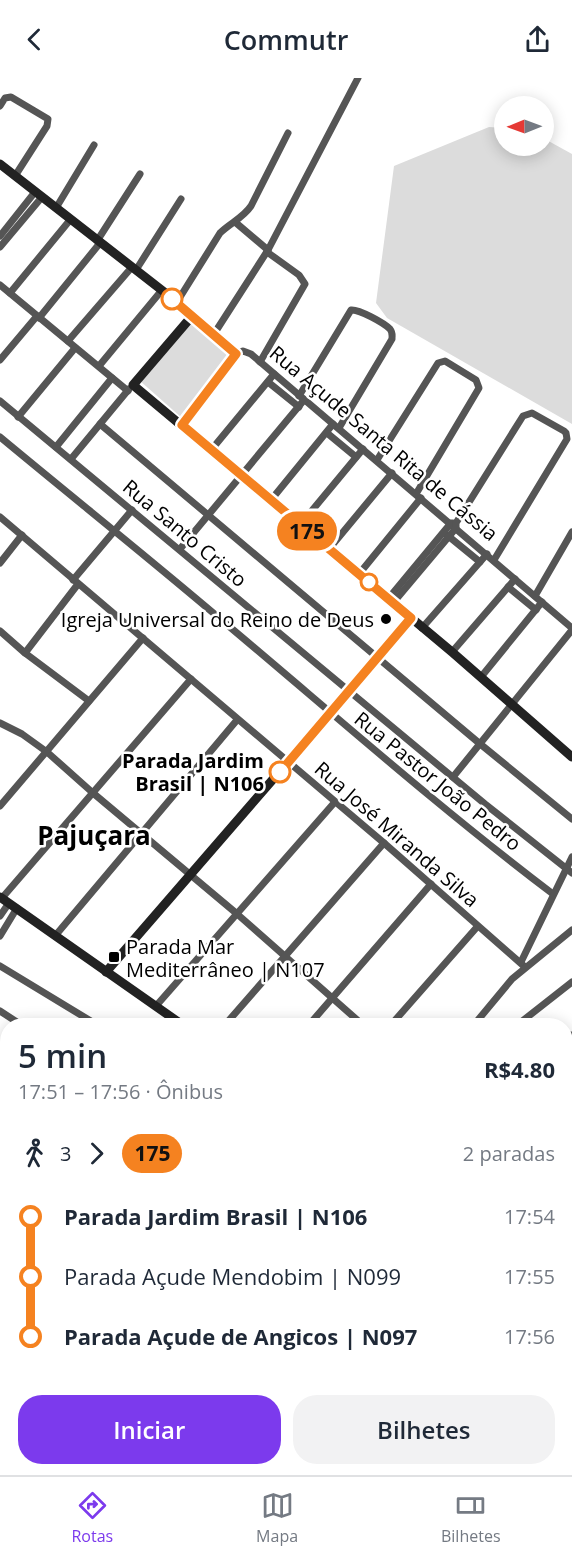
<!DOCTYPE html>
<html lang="pt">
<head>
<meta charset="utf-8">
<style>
	:root { --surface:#fff; --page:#f2f2f3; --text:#1f2937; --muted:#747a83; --line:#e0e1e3; --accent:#7c3aed }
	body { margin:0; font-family:"Open Sans",sans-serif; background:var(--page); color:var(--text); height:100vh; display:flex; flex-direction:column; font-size:22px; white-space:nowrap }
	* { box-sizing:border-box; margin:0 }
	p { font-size:20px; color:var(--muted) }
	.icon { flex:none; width:33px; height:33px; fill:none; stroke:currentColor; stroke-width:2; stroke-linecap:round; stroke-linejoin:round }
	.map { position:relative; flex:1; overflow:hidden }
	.sheet { position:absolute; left:0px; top:940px; width:573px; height:458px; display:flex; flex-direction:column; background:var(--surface); border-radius:24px 24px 0 0; box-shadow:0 3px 15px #0003 }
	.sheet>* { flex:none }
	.badge { padding:0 12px; border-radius:20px; font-size:21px; line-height:39px }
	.needle { width:39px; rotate:269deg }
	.controls { position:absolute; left:494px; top:18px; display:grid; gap:12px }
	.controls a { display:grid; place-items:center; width:60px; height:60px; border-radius:50%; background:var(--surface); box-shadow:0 3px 15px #0003; font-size:30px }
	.map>.badge { position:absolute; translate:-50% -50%; box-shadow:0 0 0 3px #fff }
	.legs { display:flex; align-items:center; gap:9px; height:66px; padding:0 18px; font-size:20px }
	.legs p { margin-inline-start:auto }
	.summary { display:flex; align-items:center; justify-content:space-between; height:102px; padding:0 18px }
	h1 { font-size:33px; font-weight:600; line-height:45px }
	.cta { display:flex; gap:12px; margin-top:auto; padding:12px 18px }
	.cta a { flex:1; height:69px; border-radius:24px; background:var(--accent); color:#fff; font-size:24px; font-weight:600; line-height:69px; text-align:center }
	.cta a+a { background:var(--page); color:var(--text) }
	ul { padding:0 18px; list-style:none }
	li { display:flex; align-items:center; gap:21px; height:60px; font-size:22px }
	li i { display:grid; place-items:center; width:9px; height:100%; margin:0 8px; background:currentColor }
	li i::after { content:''; width:15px; height:15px; margin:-8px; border:4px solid; border-radius:50%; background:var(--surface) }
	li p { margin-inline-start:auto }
	li:first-child i { background:linear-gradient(#0000 50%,currentColor 0) }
	li:last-child i { background:linear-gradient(currentColor 50%,#0000 0) }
	header { display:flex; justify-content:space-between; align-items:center; height:78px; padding:0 18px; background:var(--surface); font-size:27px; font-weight:600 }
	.tabs { display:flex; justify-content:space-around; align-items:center; height:84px; border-top:2px solid var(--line); background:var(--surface); font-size:16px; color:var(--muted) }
	.tabs a { display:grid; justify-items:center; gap:3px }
	.tabs .active { color:var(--accent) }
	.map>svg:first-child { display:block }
	.green { fill:#dcdcdc }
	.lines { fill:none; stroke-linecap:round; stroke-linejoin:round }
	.street { stroke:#555; stroke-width:7 }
	.secondary { stroke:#222; stroke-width:9 }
	.line-1-casing { stroke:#fff; stroke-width:14 }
	.line-1 { stroke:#f58220; stroke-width:9 }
	.stop-1-dot { fill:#fff; stroke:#f58220; stroke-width:3 }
	.poi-dot { fill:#000; stroke:#fff; stroke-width:2 }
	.labels { text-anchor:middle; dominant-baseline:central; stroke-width:5; stroke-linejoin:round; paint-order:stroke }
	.street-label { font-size:20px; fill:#000; stroke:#fff }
	.poi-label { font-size:20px; fill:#000; stroke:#fff; text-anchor:end }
	.stop-label { font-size:20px; font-weight:bold; fill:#000; stroke:#fff; text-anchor:end }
	.district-label { font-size:26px; font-weight:bold; fill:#000; stroke:#fff }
</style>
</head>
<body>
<header><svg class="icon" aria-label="back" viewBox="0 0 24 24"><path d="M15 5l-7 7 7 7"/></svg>Commutr<svg class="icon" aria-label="share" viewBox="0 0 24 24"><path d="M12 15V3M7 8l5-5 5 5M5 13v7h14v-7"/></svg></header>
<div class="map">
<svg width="572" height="1397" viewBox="0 0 572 1397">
	<rect width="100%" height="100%" fill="#fff"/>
	<g class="green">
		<path d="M489,49L504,50V68H543V60L572,76V346L387,240L376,225L394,88Z"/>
		<path d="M190,240L230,274L182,340L139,302Z"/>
	</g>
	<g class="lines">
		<g class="street">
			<path d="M0,28L5,20L11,19L48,41L47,48L15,98"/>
			<path d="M56,130L94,67"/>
			<path d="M235,144L268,172"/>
			<path d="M0,158L35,114"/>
			<path d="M97,163L140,96"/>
			<path d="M0,169L42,119"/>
			<path d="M136,192L181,121"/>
			<path d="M0,207L128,313"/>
			<path d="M10,215L70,142"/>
			<path d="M177,224L220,155C230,145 243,140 251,128L288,55"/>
			<path d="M39,240L100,165"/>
			<path d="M214,256L268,172L358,0"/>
			<path d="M68,263L132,189"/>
			<path d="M236,276L243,273L251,276L572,550"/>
			<path d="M0,282L37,238"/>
			<path d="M260,284L305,206L299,197L267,174"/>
			<path d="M99,288L162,212"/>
			<path d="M268,304L299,329"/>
			<path d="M299,318L351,232C359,231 384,245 390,251C393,255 392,256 392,261L339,350"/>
			<path d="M0,323L485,726L572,795"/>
			<path d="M18,339L75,270"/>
			<path d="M100,346L479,665L572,741"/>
			<path d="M327,355L356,379"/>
			<path d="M0,359C77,423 155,485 231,550C338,640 442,732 553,816"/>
			<path d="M56,369L112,300"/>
			<path d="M212,371L274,296"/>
			<path d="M71,381L129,311"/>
			<path d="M377,382L438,285L445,283L476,302L479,310L416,416"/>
			<path d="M271,422L333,346"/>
			<path d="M0,439L384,765L525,889"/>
			<path d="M300,447L363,371"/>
			<path d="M447,457L480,484"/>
			<path d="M180,471L304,322"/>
			<path d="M329,471L392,395"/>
			<path d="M0,485L22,457"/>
			<path d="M359,496L421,420"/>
			<path d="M73,502L132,432"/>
			<path d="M508,509L536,532"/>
			<path d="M535,518L572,454"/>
			<path d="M388,521L451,445H453"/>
			<path d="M393,525L456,450V445L523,338L532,335L564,353L566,355L567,361L494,482"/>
			<path d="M422,550L487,476"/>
			<path d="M0,553L25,575L89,623"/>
			<path d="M452,574L515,501"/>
			<path d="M25,575L78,506"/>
			<path d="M481,599L542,524"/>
			<path d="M0,645L22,656L47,674L93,715L236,835L364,948"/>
			<path d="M453,699L572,552"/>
			<path d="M0,728L143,560"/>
			<path d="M2,820L191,601"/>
			<path d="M0,838L9,825"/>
			<path d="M0,858L17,830"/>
			<path d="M55,858L237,642"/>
			<path d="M521,884L572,779"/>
			<path d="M0,888L99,948"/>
			<path d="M156,928L334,725"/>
			<path d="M0,933L23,948"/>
			<path d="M224,948L384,765"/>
			<path d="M308,948L431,806"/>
			<path d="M390,948L477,849"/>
			<path d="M473,948L512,901L572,852"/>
			<path d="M516,948L572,904"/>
			<path d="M566,958L572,957"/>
			<path d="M0,982L8,986"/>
			<path d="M566,1047L572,1034"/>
			<path d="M0,1082L8,1087"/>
			<path d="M566,1099L572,1104"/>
			<path d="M0,1131L8,1135"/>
			<path d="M566,1135L572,1126"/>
			<path d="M0,1178L8,1183"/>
			<path d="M566,1199L572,1201"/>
			<path d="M566,1255L572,1259"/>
			<path d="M0,1284L8,1272"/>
			<path d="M566,1326L572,1319"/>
			<path d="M0,1363L8,1351"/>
			<path d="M566,1378L572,1387"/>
			<path d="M0,1389L12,1397"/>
			<path d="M124,1390L128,1397"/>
			<path d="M25,1397L29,1390"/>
			<path d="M70,1397L72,1390"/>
			<path d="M178,1397L182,1390"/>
			<path d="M243,1397L247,1390"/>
			<path d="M291,1397L295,1390"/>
			<path d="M341,1397L344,1390"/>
			<path d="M408,1397L416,1390"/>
			<path d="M486,1397L494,1390"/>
		</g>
		<g class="secondary">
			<path d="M0,86L177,224L236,276L182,347"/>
			<path d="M192,238L133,307L452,574L572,679"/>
			<path d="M0,819L184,948"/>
			<path d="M106,894L379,579L411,540"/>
			<path d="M0,1227L8,1231"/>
		</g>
	</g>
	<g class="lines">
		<defs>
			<path id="line-1" d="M172,221L236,276L182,347L411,540L280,694"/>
		</defs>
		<use href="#line-1" class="line-1-casing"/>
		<use href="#line-1" class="line-1"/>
	</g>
	<g class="stop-1-dot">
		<circle cx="172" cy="221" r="10"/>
		<circle cx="369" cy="504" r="8"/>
		<circle cx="280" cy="694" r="10"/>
	</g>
	<g class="poi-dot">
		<circle cx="386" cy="541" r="6"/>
		<rect x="108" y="873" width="12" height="12" rx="3"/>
	</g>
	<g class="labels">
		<g class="street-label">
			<text transform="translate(384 365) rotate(40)">Rua Açude Santa Rita de Cássia</text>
			<text transform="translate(185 455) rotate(40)">Rua Santo Cristo</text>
			<text transform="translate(438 703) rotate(39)">Rua Pastor João Pedro</text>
			<text transform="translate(397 756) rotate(41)">Rua José Miranda Silva</text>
		</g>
		<g class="poi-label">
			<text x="374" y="541">Igreja Universal do Reino de Deus</text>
			<text x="126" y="868" text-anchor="start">Parada Mar<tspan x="126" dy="23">Mediterrâneo | N107</tspan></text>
		</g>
		<g class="stop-label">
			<text x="264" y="682">Parada Jardim<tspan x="264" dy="23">Brasil | N106</tspan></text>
		</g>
		<g class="district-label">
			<text x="94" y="757">Pajuçara</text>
		</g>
	</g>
</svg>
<div class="controls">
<a><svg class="needle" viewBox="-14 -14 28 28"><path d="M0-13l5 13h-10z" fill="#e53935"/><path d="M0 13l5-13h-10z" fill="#747a83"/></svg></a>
</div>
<b class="badge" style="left:307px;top:453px;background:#f58220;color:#111">175</b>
<section class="sheet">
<div class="summary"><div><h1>5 min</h1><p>17:51 – 17:56 · Ônibus</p></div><b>R$4.80</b></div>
<div class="legs"><svg class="icon" aria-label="walk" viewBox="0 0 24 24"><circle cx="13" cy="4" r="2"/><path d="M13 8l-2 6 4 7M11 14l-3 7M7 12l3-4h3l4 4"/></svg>3<svg class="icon" aria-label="forward" viewBox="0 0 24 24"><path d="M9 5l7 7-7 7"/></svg><b class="badge" style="background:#f58220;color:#111">175</b><p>2 paradas</p></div>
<ul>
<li><i style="color:#f58220"></i><b>Parada Jardim Brasil | N106</b><p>17:54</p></li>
<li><i style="color:#f58220"></i><span>Parada Açude Mendobim | N099</span><p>17:55</p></li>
<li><i style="color:#f58220"></i><b>Parada Açude de Angicos | N097</b><p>17:56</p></li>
</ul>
<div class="cta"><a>Iniciar</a><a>Bilhetes</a></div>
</section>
</div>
<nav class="tabs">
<a class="active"><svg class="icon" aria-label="directions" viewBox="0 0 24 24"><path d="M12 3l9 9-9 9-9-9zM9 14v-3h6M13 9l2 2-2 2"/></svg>Rotas</a>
<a><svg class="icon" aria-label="map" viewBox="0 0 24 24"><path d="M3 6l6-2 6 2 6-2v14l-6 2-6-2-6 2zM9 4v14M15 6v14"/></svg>Mapa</a>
<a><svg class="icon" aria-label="tickets" viewBox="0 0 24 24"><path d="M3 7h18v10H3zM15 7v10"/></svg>Bilhetes</a>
</nav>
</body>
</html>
